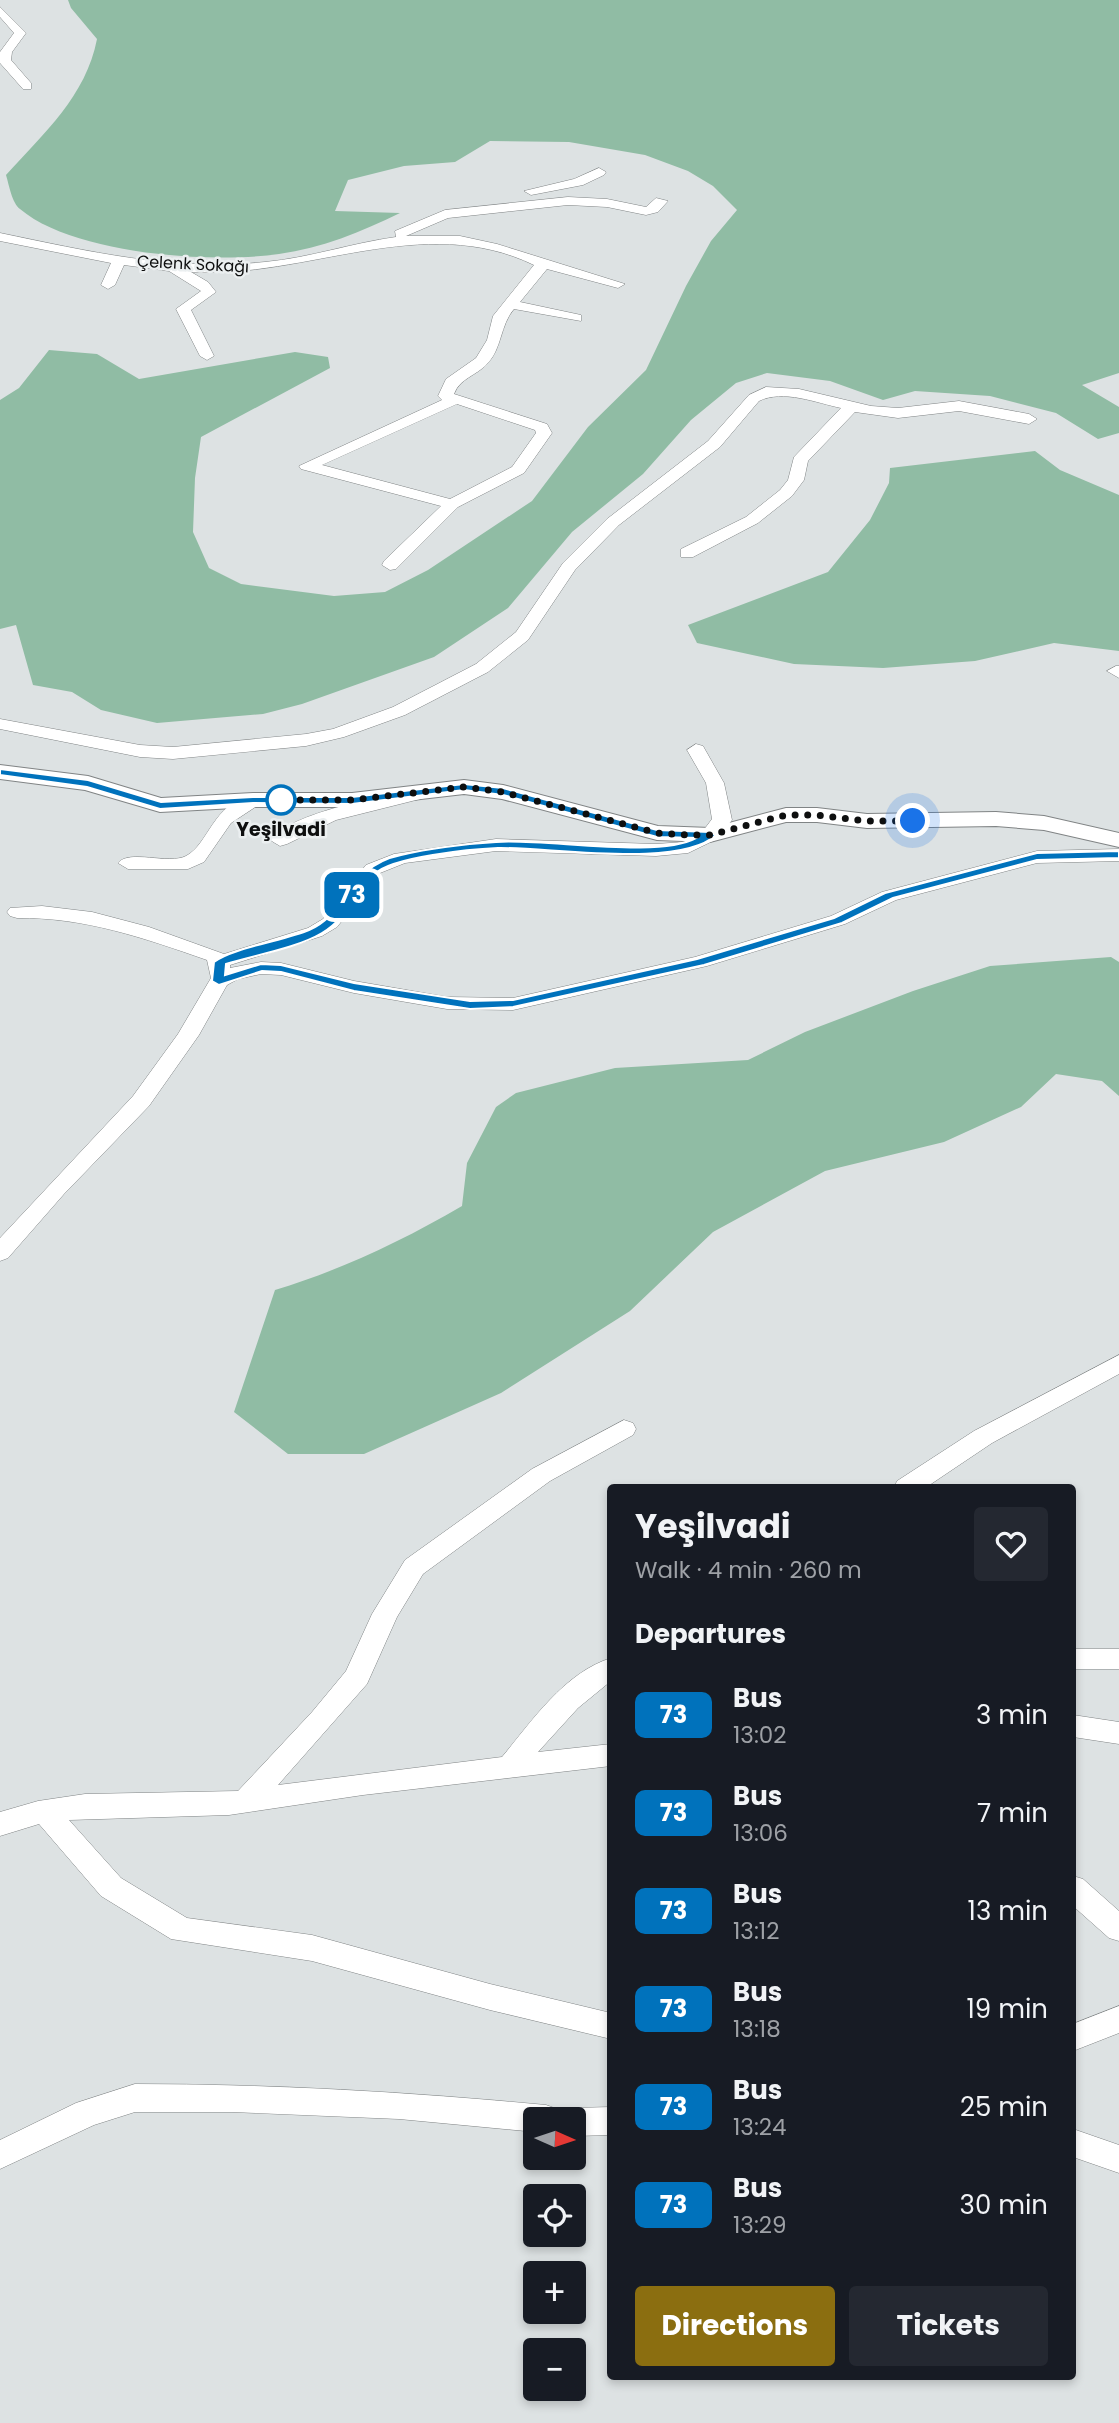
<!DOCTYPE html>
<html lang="en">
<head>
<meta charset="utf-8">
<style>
	:root { --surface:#171b24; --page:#242831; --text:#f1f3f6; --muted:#9ea1a6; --accent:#8b6e10 }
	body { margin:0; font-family:Poppins,sans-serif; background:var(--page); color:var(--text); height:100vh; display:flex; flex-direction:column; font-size:26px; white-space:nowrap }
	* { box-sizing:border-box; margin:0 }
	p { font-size:23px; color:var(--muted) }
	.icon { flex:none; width:38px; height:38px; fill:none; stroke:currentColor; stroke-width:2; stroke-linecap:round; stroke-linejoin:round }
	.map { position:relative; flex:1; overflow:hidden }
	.sheet { position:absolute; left:607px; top:1484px; width:469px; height:896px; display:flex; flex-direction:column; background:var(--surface); border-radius:7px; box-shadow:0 4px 10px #0003 }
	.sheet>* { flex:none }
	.badge { padding:0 14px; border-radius:10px; font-size:24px; line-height:46px }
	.needle { width:46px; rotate:93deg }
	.fabs { position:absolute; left:523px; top:2107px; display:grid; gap:14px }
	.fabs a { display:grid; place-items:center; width:63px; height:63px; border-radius:7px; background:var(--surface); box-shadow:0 4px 10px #0003; font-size:35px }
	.you { position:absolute; width:35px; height:35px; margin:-18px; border:5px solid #fff; border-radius:50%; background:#1a73e8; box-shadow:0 0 0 10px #1a73e833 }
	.map>.badge { position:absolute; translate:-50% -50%; box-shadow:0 0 0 4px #fff }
	h2 { padding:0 28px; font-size:26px; line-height:63px }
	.round { display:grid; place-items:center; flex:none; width:74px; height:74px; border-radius:7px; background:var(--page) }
	.summary { display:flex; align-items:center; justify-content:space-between; height:119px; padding:0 28px }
	h1 { font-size:33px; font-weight:700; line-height:52px }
	.action { display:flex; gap:14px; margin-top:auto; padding:14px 28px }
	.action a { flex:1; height:80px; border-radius:7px; background:var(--accent); color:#fff; font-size:28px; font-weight:700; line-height:80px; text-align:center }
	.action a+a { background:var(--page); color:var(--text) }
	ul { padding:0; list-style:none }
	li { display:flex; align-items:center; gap:21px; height:98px; padding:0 28px }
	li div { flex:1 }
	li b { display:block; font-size:26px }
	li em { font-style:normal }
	li .badge { min-width:77px; font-weight:700; text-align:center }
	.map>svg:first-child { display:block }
	.green { fill:#90bca4 }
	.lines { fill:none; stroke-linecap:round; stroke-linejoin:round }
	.minor-casing { stroke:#808485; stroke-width:1 }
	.tertiary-casing { stroke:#808485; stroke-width:2 }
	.minor { fill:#fff; fill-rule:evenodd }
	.tertiary { fill:#fff; fill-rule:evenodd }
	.line { fill:#0072bc; stroke:#fff; stroke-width:2 }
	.walk { stroke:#0e0f0f; stroke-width:7; stroke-dasharray:0 12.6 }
	.stop-dot { fill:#fff; stroke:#0072bc; stroke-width:3.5 }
	.labels { text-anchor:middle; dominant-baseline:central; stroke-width:5; stroke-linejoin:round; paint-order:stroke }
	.far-street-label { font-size:16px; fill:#0e0f0f; stroke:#ebeff0 }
	.stop-label { font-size:19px; font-weight:bold; fill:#0e0f0f; stroke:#ebeff0 }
</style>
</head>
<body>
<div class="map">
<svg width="1119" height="2423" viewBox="0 0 1119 2423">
	<rect width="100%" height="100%" fill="#dde2e3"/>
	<g class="green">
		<path d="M68,0H1119V373L1082,385L1119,407V433L1098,439L1056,413L990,396L915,391L883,400L830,381L767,373L736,383L691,420L643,474L572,532L508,608L434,657L302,704L263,714L157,723L101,710L72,692L33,685L16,625L0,629V400L19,388L49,350L97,354L139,379L295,352L328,357L330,368L201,437L195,478L193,532L209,568L241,584L334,596L385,592L428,570L532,501L588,427L646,370L686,286L711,241L737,210L713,186L688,171L645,155L569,142L490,141L455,162L404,166L348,180L335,211L400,213C361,232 322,248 279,254C211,264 73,254 20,209C12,203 9,185 6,175C44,133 86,96 97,39L71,8Z"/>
		<path d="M1035,451L1060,470L1119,495V651L1054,643L975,661L883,668L794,664L697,643L688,625L828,572L870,520L889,483L890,468Z"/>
		<path d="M1111,957L1119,962V1096L1102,1081L1056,1074L1021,1107L944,1142L825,1171L713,1232L630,1311L501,1393L364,1454H288L234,1412L275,1290C341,1270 402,1241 462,1206L467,1163L496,1107L516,1093L615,1068L748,1060L805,1032L913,991L990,966Z"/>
	</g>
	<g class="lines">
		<defs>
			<g id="minor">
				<path d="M0,7L26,33L12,52L11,60L31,83V89H23L0,63V52L14,33L0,17Z"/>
				<path d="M599,168L606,172L604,175L583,185L531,195L524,191L574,179Z"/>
				<path d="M568,197L607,199L646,207L656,198L668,201L658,212L646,215L607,207L568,205L448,218L406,236H460L497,244L625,284L618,288L547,269L520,302L581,315V321L514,309C500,325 502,349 487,364C476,376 460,378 454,394L547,424L552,433L524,473L458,507L396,569L390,570L382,565L384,561L441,506L301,469L299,466L442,400L438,396L446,379L476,358L487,340L493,316L534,265C423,211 306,279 191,272L208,282L216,292L191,310L214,356L207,360L200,356L176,309L201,291L169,271L124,265L115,285L108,289L101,285L111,263L0,241V233C87,251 175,272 265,262C309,258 352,243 396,237L395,231L445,210ZM457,404L535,430L536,433L512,467L450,499L322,465Z"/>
				<path d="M766,387L799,389L871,406L898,408L959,401L1029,414L1037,419L1029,424L959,411L898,418L855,412L808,461L804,480L792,496L758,523L693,557H681V549L746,517L780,490L788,480L794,457L841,408C817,403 783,389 759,401L720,447L619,525L575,570L528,640L488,672L405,715L344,737L306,746L173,759L140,757L0,729V719L140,745L173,747L306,734L333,729L393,707L476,664L516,632L563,563L607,519L708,441L749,395Z"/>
				<path d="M1116,666H1119V678L1107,671Z"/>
				<path d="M696,744L703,746L724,783L732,820L717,839L688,853L656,856L496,851L405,863L380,873L337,927L322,936L230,965V968L261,962L281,963L354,981L447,997L513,998L695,957L831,916L882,892L1037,851L1119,849V861L1037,863L896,900L845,924L707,966L513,1010L447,1009L354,993L281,975L261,974L238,979L227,985L199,1035L149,1106L64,1194L8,1258L0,1261V1238L133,1096L178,1034L211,978L207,960C144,938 84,917 17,918L10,916L7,912L10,908L42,906L92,912L149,927L224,954L308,928L323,919L366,865L394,854L496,839L656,844L684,842L703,831L712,819L706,783L687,750Z"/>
				<path d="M417,788L426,794L424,798L336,820L287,844L280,846L270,840C292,812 382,797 417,788Z"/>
				<path d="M253,794L260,796L262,800L260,804L231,823L204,862L188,869H128L118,863C129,849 169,865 186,856C209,844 212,804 253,794Z"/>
				<path d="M1119,1355V1374L992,1443L925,1488H894L897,1481L974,1431Z"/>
				<path d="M624,1420L633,1423L636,1429L633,1435L550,1481L423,1574L397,1617L367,1684L278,1785L502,1757C532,1721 564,1673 611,1658V1681L578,1708L538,1752L611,1744V1766L363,1795L229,1815L69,1820L121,1878L187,1918L312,1935L490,1984L611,2013V2039L490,2010L312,1961L171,1939L101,1896L39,1824L0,1836V1812L38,1801L85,1794L238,1791L312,1712L346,1671L372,1614L405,1560L532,1469Z"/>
				<rect x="1073" y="1649" width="46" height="20"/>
				<path d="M1073,1715L1119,1722V1744L1073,1737Z"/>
				<path d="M1073,1876L1083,1879L1119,1911V1941L1109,1938L1073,1906Z"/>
				<path d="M1119,2006V2033L1073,2051V2024Z"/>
				<path d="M135,2084C273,2084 409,2092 546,2105L557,2109L561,2117L563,2112L574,2108L611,2107V2135L574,2136V2119H536V2132L399,2119L232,2112H135L94,2125L0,2169V2140L76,2103Z"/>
				<path d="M1073,2129L1119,2145V2173L1073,2157Z"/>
			</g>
			<path id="tertiary" d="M0,765L88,776L161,798L253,793H352L464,780L503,785L658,826L710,828L786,808H817L867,814L996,812L1044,816L1119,833V847L1044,830L996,826L867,828L817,822H786L710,842L657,840L502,799L464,794L352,807H253L160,812L85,790L0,779Z"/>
		</defs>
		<use href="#minor" class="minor-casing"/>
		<use href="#tertiary" class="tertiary-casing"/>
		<use href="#minor" class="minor"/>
		<use href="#tertiary" class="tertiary"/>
	</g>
	<path class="line" d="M0,769L88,780L161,802L253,797H352L464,784L503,788L657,830L710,832L716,835C680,869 549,847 498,848C473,849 390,857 375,874C357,893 345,920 322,933C297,948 255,955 226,964L225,975L261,964L281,965L354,983L470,1001L513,1000L697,959L834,918L885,893L1037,853L1119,851V858L1037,860L893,898L842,923L704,965L513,1007L470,1009L354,991L281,972L262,971L219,985L212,981L214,962C232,948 286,940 309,930C349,913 347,866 401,855C431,848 465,844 496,842C545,838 657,859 696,838L657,837L503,795L464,790L352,804L253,803L160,809L87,787L0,775Z"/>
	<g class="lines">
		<path class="walk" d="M281,800H278H352L464,787L503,792L657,833L690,835H710L786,815H817L867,821H913"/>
	</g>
	<circle class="stop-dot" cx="281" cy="800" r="14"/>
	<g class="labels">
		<g class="far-street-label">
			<text transform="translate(193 264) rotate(3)">Çelenk Sokağı</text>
		</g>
		<g class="stop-label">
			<text x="281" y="829">Yeşilvadi</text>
		</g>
	</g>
</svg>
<div class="fabs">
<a><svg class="needle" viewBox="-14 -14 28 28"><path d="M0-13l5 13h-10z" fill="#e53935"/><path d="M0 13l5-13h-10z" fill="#9ea1a6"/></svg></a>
<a><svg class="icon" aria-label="locate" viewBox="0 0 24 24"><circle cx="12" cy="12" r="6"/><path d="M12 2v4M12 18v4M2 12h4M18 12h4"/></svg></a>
<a>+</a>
<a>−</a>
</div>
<div class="you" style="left:913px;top:821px"></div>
<b class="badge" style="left:352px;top:895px;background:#0072bc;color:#fff">73</b>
<section class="sheet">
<div class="summary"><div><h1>Yeşilvadi</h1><p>Walk · 4 min · 260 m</p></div><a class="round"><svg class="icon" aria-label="heart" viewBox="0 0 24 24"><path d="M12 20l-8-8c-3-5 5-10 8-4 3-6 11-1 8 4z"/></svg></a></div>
<h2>Departures</h2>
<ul>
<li><span class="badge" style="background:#0072bc;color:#fff">73</span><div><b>Bus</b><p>13:02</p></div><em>3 min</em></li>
<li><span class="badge" style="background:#0072bc;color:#fff">73</span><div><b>Bus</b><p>13:06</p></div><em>7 min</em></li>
<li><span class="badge" style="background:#0072bc;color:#fff">73</span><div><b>Bus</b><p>13:12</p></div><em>13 min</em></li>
<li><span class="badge" style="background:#0072bc;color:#fff">73</span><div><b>Bus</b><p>13:18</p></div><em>19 min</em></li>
<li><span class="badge" style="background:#0072bc;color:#fff">73</span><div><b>Bus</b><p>13:24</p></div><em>25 min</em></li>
<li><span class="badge" style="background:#0072bc;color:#fff">73</span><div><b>Bus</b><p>13:29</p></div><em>30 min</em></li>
</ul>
<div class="action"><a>Directions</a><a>Tickets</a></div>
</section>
</div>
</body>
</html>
